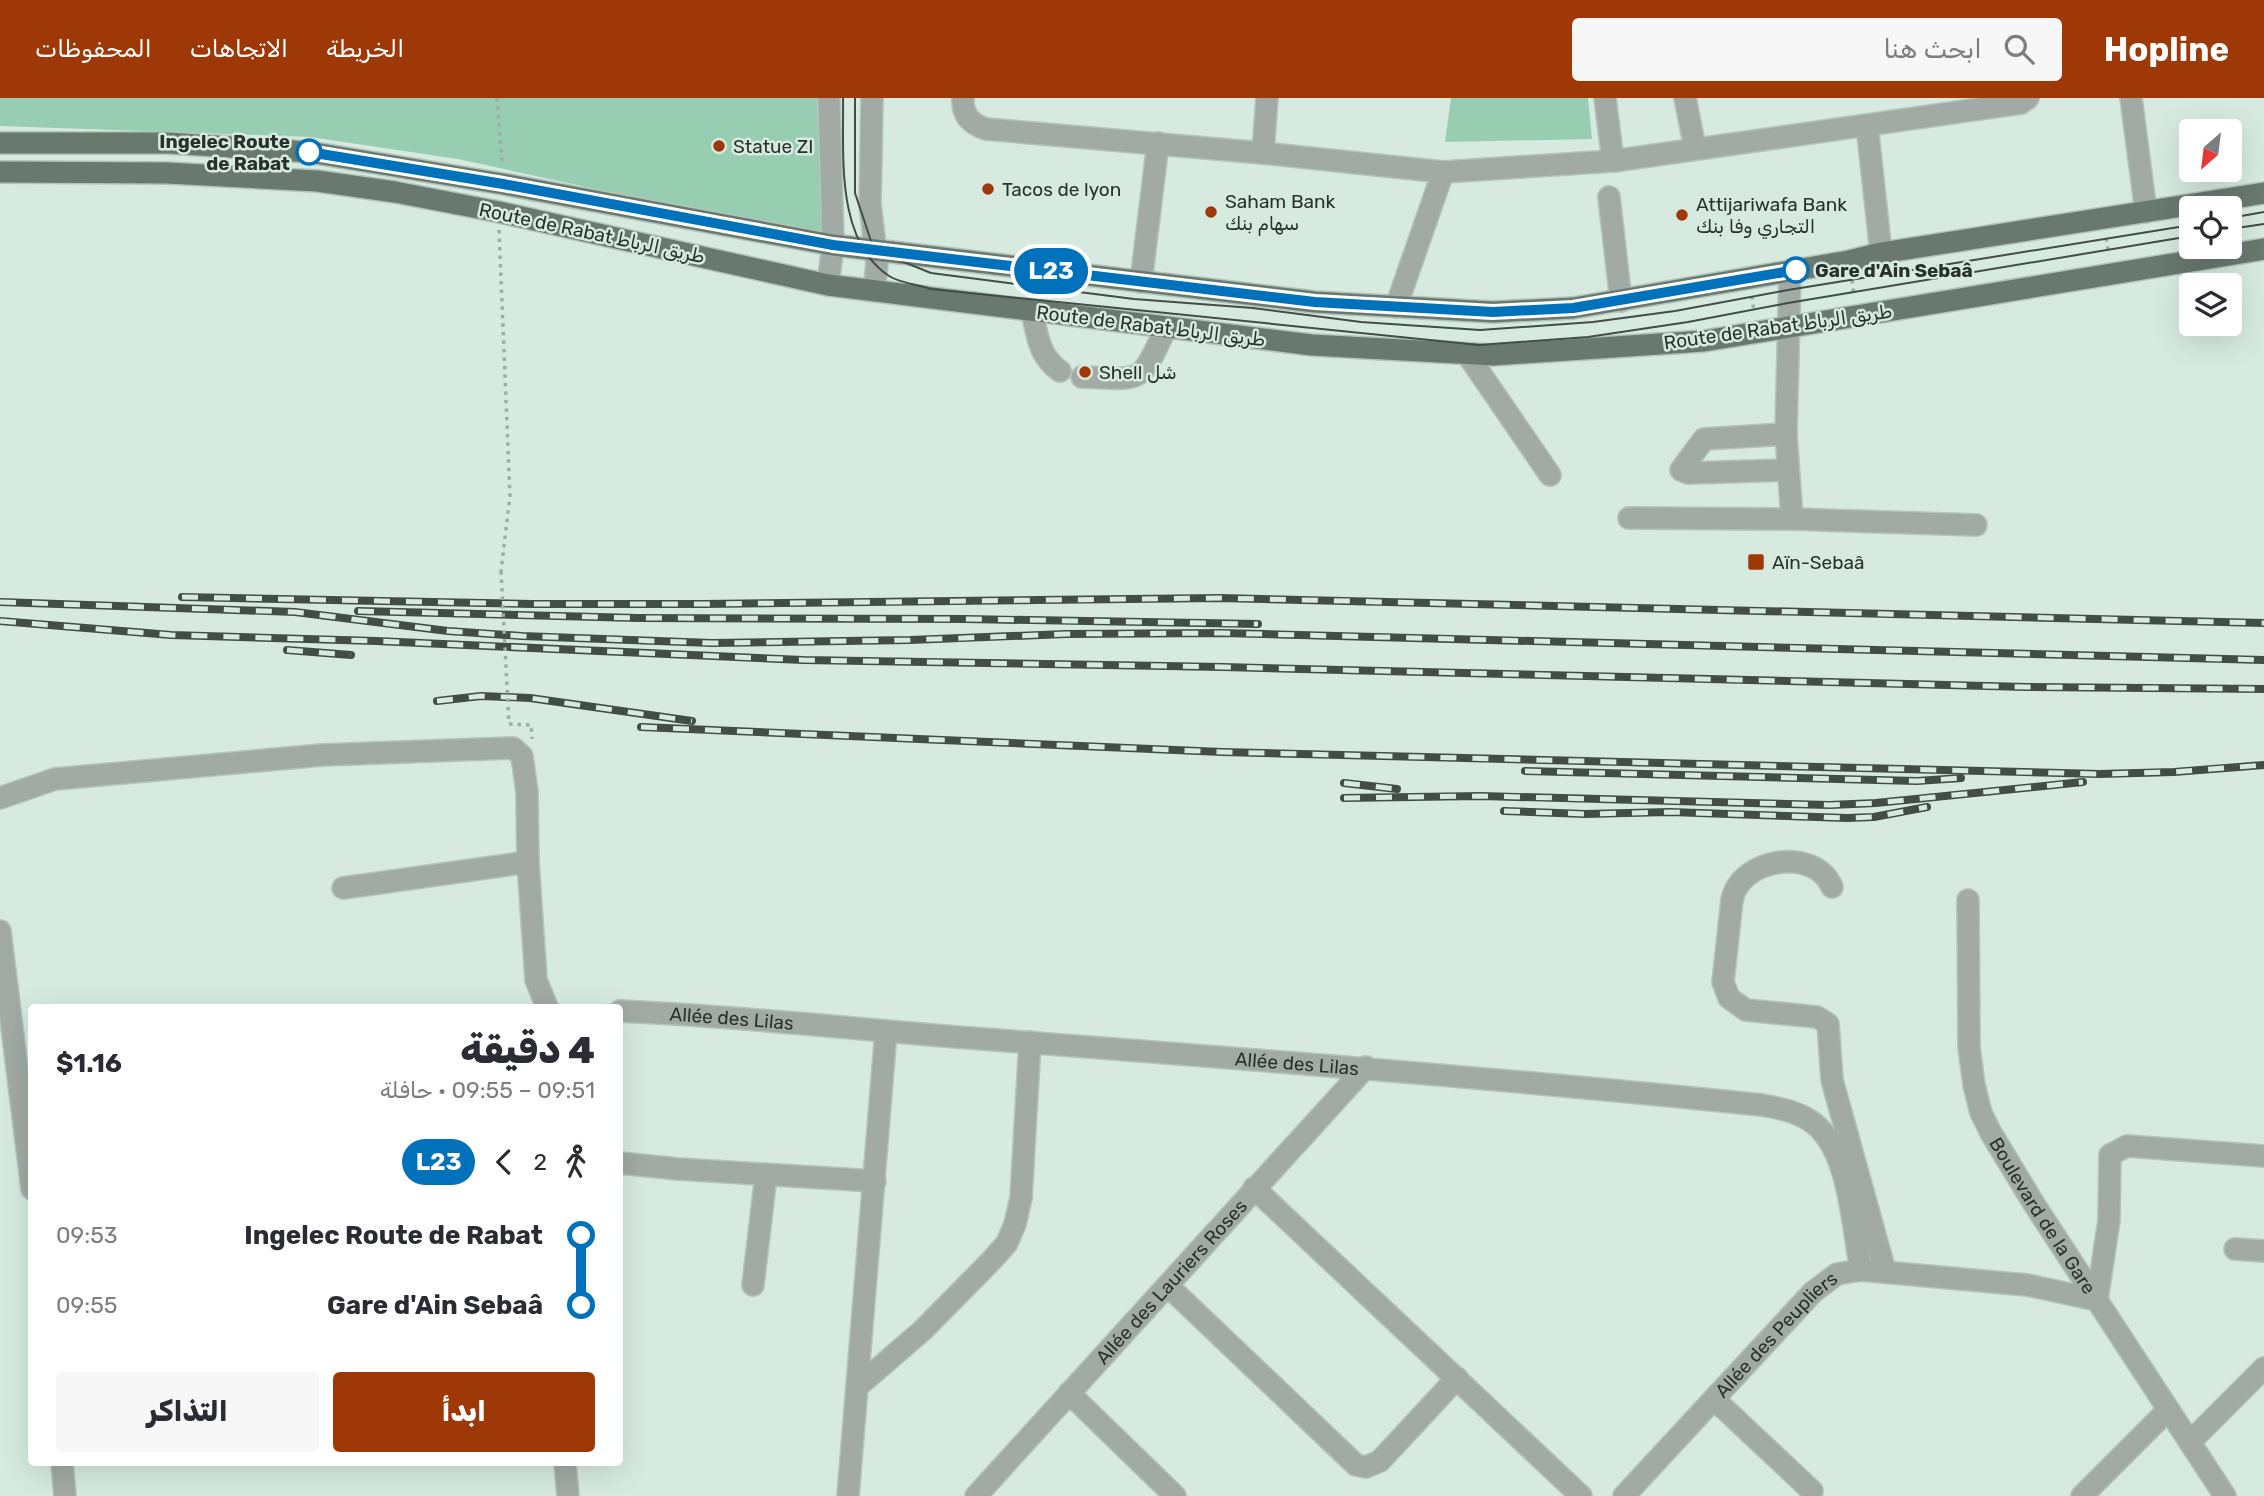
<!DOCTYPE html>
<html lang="ar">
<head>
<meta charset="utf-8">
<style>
	:root { --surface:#fff; --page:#f7f7f7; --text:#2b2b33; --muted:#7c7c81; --accent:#9e3907 }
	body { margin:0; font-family:Rubik,Vazirmatn,sans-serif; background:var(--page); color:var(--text); direction:rtl; height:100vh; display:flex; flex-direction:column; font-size:26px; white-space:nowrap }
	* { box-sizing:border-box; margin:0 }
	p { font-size:23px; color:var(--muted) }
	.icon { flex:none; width:38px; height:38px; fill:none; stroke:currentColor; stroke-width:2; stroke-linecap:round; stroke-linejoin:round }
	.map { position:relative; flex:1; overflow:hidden; direction:ltr }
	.panel { position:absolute; left:28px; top:906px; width:595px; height:462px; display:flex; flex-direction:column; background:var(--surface); border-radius:7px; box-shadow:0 7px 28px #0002; direction:rtl }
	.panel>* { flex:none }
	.badge { padding:0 14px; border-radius:23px; font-size:24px; line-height:46px }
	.needle { width:46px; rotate:208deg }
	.controls { position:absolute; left:2179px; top:21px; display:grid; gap:14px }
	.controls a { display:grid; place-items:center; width:63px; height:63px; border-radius:7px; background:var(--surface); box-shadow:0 7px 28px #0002; font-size:35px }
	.map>.badge { position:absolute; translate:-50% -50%; box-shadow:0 0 0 4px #fff }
	.legs { display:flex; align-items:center; gap:10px; height:77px; padding:0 28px; font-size:23px }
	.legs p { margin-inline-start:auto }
	.headline { display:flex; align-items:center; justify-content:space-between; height:119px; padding:0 28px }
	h1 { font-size:38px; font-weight:800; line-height:52px }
	.action { display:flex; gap:14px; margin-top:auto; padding:14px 28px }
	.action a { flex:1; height:80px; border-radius:7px; background:var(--accent); color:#fff; font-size:28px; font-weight:800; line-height:80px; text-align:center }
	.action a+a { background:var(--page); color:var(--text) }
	ul { padding:0 28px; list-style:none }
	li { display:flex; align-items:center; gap:24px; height:70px; font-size:26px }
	li i { display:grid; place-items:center; width:10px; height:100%; margin:0 9px; background:currentColor }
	li i::after { content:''; width:18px; height:18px; margin:-9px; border:5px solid; border-radius:50%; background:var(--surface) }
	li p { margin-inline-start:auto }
	li:first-child i { background:linear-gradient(#0000 50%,currentColor 0) }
	li:last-child i { background:linear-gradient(currentColor 50%,#0000 0) }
	header { display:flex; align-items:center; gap:42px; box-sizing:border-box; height:98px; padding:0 35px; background:var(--accent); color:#fff }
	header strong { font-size:33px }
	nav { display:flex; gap:38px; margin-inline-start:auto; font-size:24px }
	.search { width:490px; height:63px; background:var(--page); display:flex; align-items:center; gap:18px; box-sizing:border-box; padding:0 24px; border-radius:7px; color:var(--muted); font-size:26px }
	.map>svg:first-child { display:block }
	.green { fill:#97ceb2 }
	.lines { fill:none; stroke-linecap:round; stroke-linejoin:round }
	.minor-casing { stroke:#b3c5bb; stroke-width:24 }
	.major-casing { stroke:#b3c5bb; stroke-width:24 }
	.path { stroke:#9dada4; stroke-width:3.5; stroke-dasharray:3.5 5; stroke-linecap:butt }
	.minor { stroke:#a1aaa5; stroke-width:21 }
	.major { stroke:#697970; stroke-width:21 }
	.tram { stroke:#434d47; stroke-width:2 }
	.rail-casing { stroke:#434d47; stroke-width:8 }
	.rail { stroke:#d6eadf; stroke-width:5; stroke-dasharray:16; stroke-linecap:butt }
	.path-bridge { stroke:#9dada4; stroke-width:3.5; stroke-dasharray:3.5 5; stroke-linecap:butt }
	.line-1-casing { stroke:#fff; stroke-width:16 }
	.line-1 { stroke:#0072bc; stroke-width:10 }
	.poi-dot { fill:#9e3907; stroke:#d6eadf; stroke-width:2.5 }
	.stop-1-dot { fill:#fff; stroke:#0072bc; stroke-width:3.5 }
	.labels { text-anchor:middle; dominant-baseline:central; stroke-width:5; stroke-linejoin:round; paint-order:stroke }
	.stop-label { font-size:19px; font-weight:bold; fill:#29312c; stroke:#d6eadf; text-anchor:end }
	.poi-label { font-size:19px; fill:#29312c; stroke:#d6eadf; text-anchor:start }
	.street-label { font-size:19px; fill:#29312c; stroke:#d6eadf }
</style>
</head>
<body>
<header>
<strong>Hopline</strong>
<div class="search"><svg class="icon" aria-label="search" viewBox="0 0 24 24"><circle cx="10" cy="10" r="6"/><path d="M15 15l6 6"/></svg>ابحث هنا</div>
<nav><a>الخريطة</a><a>الاتجاهات</a><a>المحفوظات</a></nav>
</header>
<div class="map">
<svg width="2264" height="1398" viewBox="0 0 2264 1398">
	<rect width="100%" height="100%" fill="#d6eadf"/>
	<g class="green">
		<path d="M0,0H827L825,141L458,61L310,39L0,28Z"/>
		<path d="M1451,0H1588L1592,41L1445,44Z"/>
	</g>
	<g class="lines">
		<defs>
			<g id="minor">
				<path d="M872,0L870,106L877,165L874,193"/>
				<path d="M963,0C962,17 971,26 986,31L1263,55L1443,74L1613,63L2021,5L2028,0"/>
				<path d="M1605,0L1613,63"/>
				<path d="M1685,0L1695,50"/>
				<path d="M2131,0L2146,114"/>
				<path d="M1867,27L1881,155"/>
				<path d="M1263,55L1267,0"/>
				<path d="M1609,99L1621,203"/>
				<path d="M1790,173L1786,336L1792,421"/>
				<path d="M1141,184L1158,45"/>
				<path d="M828,187L833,147L829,0"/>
				<path d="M1396,209L1443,74"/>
				<path d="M1032,213C1037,237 1039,259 1060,273"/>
				<path d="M1467,256L1550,377"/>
				<path d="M1082,279C1145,281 1139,287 1166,230"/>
				<path d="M1786,336L1704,341L1681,372L1688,375L1788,372"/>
				<path d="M1629,420L1792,421L1976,427"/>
				<path d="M0,700L55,681L322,657L513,650L522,658L527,694L528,764"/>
				<path d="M1832,789C1815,748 1740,760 1732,802L1723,884L1729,900L1746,912L1817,919L1828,926L1832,982L1885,1173"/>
				<path d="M343,790L528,764L536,882L547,909"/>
				<path id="s1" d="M1968,802L1969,949L1974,987L1981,1015L1991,1035L2034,1106L2225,1398"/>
				<path d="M0,833L32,1091"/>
				<path id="s2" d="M620,913C737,918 853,931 970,940C1234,960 1498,980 1762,1007C1778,1010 1795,1013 1809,1022C1850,1047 1852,1128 1861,1172"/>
				<path d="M620,1065L678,1071L875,1083"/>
				<path d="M1254,1090L1581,1398"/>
				<path d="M2235,1151L2264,1153"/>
				<path d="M753,1187L766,1077"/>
				<path d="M1168,1188L1356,1367L1366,1369L1380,1363L1457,1280"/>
				<path d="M857,1289L923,1232L992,1162L1007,1145L1015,1126L1021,1100L1030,944"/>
				<path d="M1069,1295L1175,1398"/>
				<path d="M1714,1301L1812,1393"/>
				<path d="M2190,1344L2264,1270"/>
				<path d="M62,1365L65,1398"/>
				<path d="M565,1365L568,1398"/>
				<path d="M848,1398L886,933"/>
				<path id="s3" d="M976,1398L1366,969"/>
				<path id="s4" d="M1624,1398L1813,1194L1837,1176L1861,1172L2027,1187L2097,1202L2109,1122L2110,1057L2127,1048L2264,1058"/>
				<path d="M2082,1398L2168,1312"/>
			</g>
			<g id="major">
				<path d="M0,45H168L309,54L503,86L833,147L1315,204L1493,214L1573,210L1849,163L1881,155L2264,95"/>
				<path d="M0,74L167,75L317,83L395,94L499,114L828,187L1312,247L1493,257L1704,243L2264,151"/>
			</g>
		</defs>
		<use href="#minor" class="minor-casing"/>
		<use href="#major" class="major-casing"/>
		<g class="path">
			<path d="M497,0L502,66"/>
			<path d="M499,132L510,398L501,473"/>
			<path d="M2106,140L2109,157"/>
			<path d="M1852,182L1854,199"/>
			<path d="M1752,198L1754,215"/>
			<path d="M509,626L531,627L532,641"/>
		</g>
		<use href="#minor" class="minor"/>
		<use href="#major" class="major"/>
		<g class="tram">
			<path d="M843,0C844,57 835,142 889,178C900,185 919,187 931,191L1479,247L1588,239L1688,224L1788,205L2191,138"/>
			<path d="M855,0V95L874,152L931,175L1134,201L1253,210L1361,224L1480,232L1593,224L1675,213L1788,192L2191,127"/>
			<path d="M2230,120L2264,114"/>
			<path d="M2230,131L2264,126"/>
		</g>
		<defs>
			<g id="rail">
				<path d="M182,499L532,506H703L1220,500L2264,525"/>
				<path d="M0,504L295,514L448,533L522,538L712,545L910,542L1066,536L1222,535L2264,562"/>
				<path d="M358,513L638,520L966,521L1258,526"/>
				<path d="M0,523L171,537L376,543L803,562L1223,569L2027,589L2264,591"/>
				<path d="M287,552L351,557"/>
				<path d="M437,603L481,598L530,600L692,623"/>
				<path d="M641,629L1222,654L2100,676L2174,674L2264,667"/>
				<path d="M1525,673L1917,683L1961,680"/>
				<path d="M1344,685L1397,691"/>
				<path d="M1344,700L1481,698L1830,707L1876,705L2083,684"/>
				<path d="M1504,713L1585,716L1670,714L1847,720L1874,719L1927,709"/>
			</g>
		</defs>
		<use href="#rail" class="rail-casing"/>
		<use href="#rail" class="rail"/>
		<path class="path-bridge" d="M501,473L509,626"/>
	</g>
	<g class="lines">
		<defs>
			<path id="line-1" d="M309,54L503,86L833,147L1315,204L1493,214L1573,210L1796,172"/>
		</defs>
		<use href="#line-1" class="line-1-casing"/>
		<use href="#line-1" class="line-1"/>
	</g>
	<g class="poi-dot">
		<circle cx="719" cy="48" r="7"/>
		<circle cx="988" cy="91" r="7"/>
		<circle cx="1211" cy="114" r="7"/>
		<circle cx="1682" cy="117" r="7"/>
		<circle cx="1085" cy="274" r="7"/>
		<rect x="1747" y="455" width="18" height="18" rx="3.5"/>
	</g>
	<g class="stop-1-dot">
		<circle cx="309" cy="54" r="12"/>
		<circle cx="1796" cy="172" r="12"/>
	</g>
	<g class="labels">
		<g class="stop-label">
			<text x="290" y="43">Ingelec Route<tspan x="290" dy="22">de Rabat</tspan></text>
			<text x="1815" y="172" text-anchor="start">Gare d'Ain Sebaâ</text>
		</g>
		<g class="poi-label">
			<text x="733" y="48">Statue ZI</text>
			<text x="1002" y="91">Tacos de lyon</text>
			<text x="1225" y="103">Saham Bank<tspan x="1225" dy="22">سهام بنك</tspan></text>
			<text x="1696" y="106">Attijariwafa Bank<tspan x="1696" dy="22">التجاري وفا بنك</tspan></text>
			<text x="1099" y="274">Shell شل</text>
			<text x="1772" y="464">Aïn-Sebaâ</text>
		</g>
		<g class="street-label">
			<text transform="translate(592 135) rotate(12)">Route de Rabat طريق الرباط</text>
			<text transform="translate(1151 228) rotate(7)">Route de Rabat طريق الرباط</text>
			<text transform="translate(1778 229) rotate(-8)">Route de Rabat طريق الرباط</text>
			<text stroke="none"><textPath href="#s2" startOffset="112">Allée des Lilas</textPath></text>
			<text stroke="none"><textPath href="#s2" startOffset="679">Allée des Lilas</textPath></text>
			<text stroke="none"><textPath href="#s1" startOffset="334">Boulevard de la Gare</textPath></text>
			<text stroke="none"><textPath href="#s3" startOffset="290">Allée des Lauriers Roses</textPath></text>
			<text stroke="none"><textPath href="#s4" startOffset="222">Allée des Peupliers</textPath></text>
		</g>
	</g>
</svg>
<div class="controls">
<a><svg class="needle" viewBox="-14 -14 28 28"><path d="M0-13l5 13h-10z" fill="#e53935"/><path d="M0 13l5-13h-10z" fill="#7c7c81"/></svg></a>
<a><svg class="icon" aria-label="locate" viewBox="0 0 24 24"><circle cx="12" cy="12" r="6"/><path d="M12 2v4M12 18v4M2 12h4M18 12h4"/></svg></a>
<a><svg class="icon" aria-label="layers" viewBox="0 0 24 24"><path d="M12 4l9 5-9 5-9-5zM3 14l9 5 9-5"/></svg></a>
</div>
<b class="badge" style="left:1051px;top:173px;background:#0072bc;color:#fff">L23</b>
<section class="panel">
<div class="headline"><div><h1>4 دقيقة</h1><p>09:51 – 09:55 · حافلة</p></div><b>$1.16</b></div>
<div class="legs"><svg class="icon" aria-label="walk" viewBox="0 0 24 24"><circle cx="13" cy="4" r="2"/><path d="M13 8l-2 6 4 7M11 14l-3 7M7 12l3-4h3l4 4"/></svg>2<svg class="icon" aria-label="back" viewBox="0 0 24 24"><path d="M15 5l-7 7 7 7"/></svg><b class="badge" style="background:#0072bc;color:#fff">L23</b></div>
<ul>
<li><i style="color:#0072bc"></i><b>Ingelec Route de Rabat</b><p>09:53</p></li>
<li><i style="color:#0072bc"></i><b>Gare d'Ain Sebaâ</b><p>09:55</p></li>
</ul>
<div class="action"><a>ابدأ</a><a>التذاكر</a></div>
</section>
</div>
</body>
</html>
